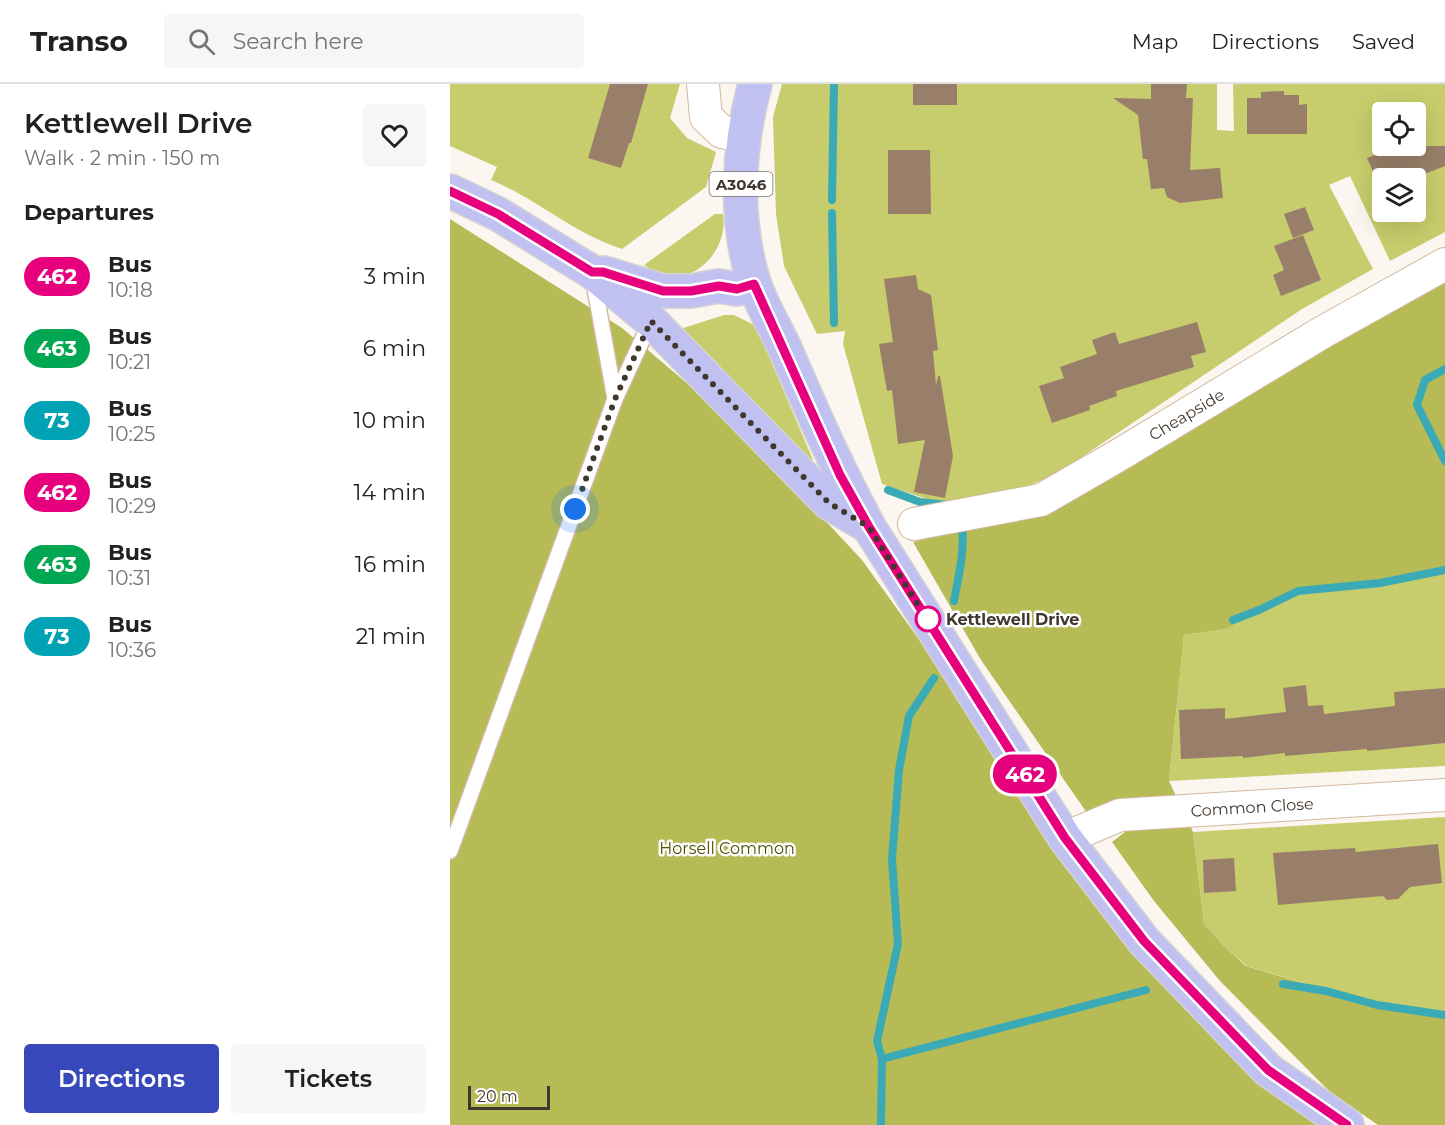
<!DOCTYPE html>
<html lang="en">
<head>
<meta charset="utf-8">
<style>
	:root { --surface:#fff; --page:#f6f6f6; --text:#202124; --muted:#757577; --line:#e0e0e0; --accent:#3748bb }
	body { margin:0; font-family:Montserrat,sans-serif; background:var(--page); color:var(--text); height:100vh; display:flex; flex-direction:column; font-size:22px; white-space:nowrap }
	* { box-sizing:border-box; margin:0 }
	p { font-size:20px; color:var(--muted) }
	.icon { flex:none; width:33px; height:33px; fill:none; stroke:currentColor; stroke-width:2; stroke-linecap:round; stroke-linejoin:round }
	.map { position:relative; flex:1; overflow:hidden }
	.details { display:flex; flex-direction:column; background:var(--surface); width:450px }
	.details>* { flex:none }
	.badge { padding:0 12px; border-radius:20px; font-size:21px; line-height:39px }
	.controls { position:absolute; left:922px; top:18px; display:grid; gap:12px }
	.controls a { display:grid; place-items:center; width:54px; height:54px; border-radius:6px; background:var(--surface); box-shadow:0 6px 24px #0002; font-size:30px }
	.scale { position:absolute; left:18px; bottom:15px; width:82px; box-sizing:border-box; padding-left:6px; border:3px solid #42372e; border-top:0; font-size:16px; line-height:21px; white-space:nowrap; color:#42372e; -webkit-text-stroke:4px #fff; paint-order:stroke }
	.you { position:absolute; width:30px; height:30px; margin:-15px; border:4px solid #fff; border-radius:50%; background:#1a73e8; box-shadow:0 0 0 9px #1a73e833 }
	.map>.badge { position:absolute; translate:-50% -50%; box-shadow:0 0 0 3px #fff }
	h2 { padding:0 24px; font-size:22px; line-height:54px }
	.round { display:grid; place-items:center; flex:none; width:63px; height:63px; border-radius:6px; background:var(--page) }
	.headline { display:flex; align-items:center; justify-content:space-between; height:102px; padding:0 24px }
	h1 { font-size:28px; font-weight:600; line-height:45px }
	.action { display:flex; gap:12px; margin-top:auto; padding:12px 24px }
	.action a { flex:1; height:69px; border-radius:6px; background:var(--accent); color:#fff; font-size:24px; font-weight:600; line-height:69px; text-align:center }
	.action a+a { background:var(--page); color:var(--text) }
	ul { padding:0; list-style:none }
	li { display:flex; align-items:center; gap:18px; height:72px; padding:0 24px }
	li div { flex:1 }
	li b { display:block; font-size:22px }
	li em { font-style:normal }
	li .badge { min-width:66px; font-weight:700; text-align:center }
	header { display:flex; align-items:center; gap:36px; box-sizing:border-box; height:84px; padding:0 30px; background:var(--surface); border-bottom:2px solid var(--line) }
	header strong { font-size:28px }
	nav { display:flex; gap:33px; margin-inline-start:auto; font-size:21px }
	.search { width:420px; height:54px; background:var(--page); display:flex; align-items:center; gap:15px; box-sizing:border-box; padding:0 21px; border-radius:6px; color:var(--muted); font-size:22px }
	main { display:flex; flex:1; min-height:0 }
	.map>svg:first-child { display:block }
	.green { fill:#c7cc6c; fill-rule:evenodd }
	.forest { fill:#b6bb56 }
	.lines { fill:none; stroke-linecap:round; stroke-linejoin:round }
	.stream { stroke:#3aaab6; stroke-width:8 }
	.building { fill:#997f69 }
	.service-casing { stroke:#d3b8a0; stroke-width:18 }
	.minor-casing { stroke:#d3b8a0; stroke-width:34 }
	.primary-casing { stroke:#d5d3d1; stroke-width:36 }
	.service { stroke:#fff; stroke-width:15 }
	.minor { stroke:#fff; stroke-width:32 }
	.primary { stroke:#c1c1f1; stroke-width:33 }
	.line-casing { stroke:#fff; stroke-width:14 }
	.line { stroke:#e6007e; stroke-width:9 }
	.walk { stroke:#42372e; stroke-width:6; stroke-dasharray:0 10.8 }
	.stop-dot { fill:#fff; stroke:#e6007e; stroke-width:3 }
	.labels { text-anchor:middle; dominant-baseline:central; stroke-width:5; stroke-linejoin:round; paint-order:stroke }
	.shield { fill:#fff; stroke:#7b736d; stroke-width:1.5 }
	.shield-label { font-size:15px; font-weight:bold; fill:#42372e }
	.street-label { font-size:16px; fill:#42372e; stroke:#fff }
	.stop-label { font-size:16px; font-weight:bold; fill:#42372e; stroke:#fff; text-anchor:start }
	.park-label { font-size:16px; fill:#4f5100; stroke:#fff }
</style>
</head>
<body>
<header>
<strong>Transo</strong>
<div class="search"><svg class="icon" aria-label="search" viewBox="0 0 24 24"><circle cx="10" cy="10" r="6"/><path d="M15 15l6 6"/></svg>Search here</div>
<nav><a>Map</a><a>Directions</a><a>Saved</a></nav>
</header>
<main>
<section class="details">
<div class="headline"><div><h1>Kettlewell Drive</h1><p>Walk · 2 min · 150 m</p></div><a class="round"><svg class="icon" aria-label="heart" viewBox="0 0 24 24"><path d="M12 20l-8-8c-3-5 5-10 8-4 3-6 11-1 8 4z"/></svg></a></div>
<h2>Departures</h2>
<ul>
<li><span class="badge" style="background:#e6007e;color:#fff">462</span><div><b>Bus</b><p>10:18</p></div><em>3 min</em></li>
<li><span class="badge" style="background:#00a651;color:#fff">463</span><div><b>Bus</b><p>10:21</p></div><em>6 min</em></li>
<li><span class="badge" style="background:#00a3b4;color:#fff">73</span><div><b>Bus</b><p>10:25</p></div><em>10 min</em></li>
<li><span class="badge" style="background:#e6007e;color:#fff">462</span><div><b>Bus</b><p>10:29</p></div><em>14 min</em></li>
<li><span class="badge" style="background:#00a651;color:#fff">463</span><div><b>Bus</b><p>10:31</p></div><em>16 min</em></li>
<li><span class="badge" style="background:#00a3b4;color:#fff">73</span><div><b>Bus</b><p>10:36</p></div><em>21 min</em></li>
</ul>
<div class="action"><a>Directions</a><a>Tickets</a></div>
</section>
<div class="map">
<svg width="995" height="1041" viewBox="0 0 995 1041">
	<rect width="100%" height="100%" fill="#fcf6f1"/>
	<g class="green">
		<path d="M0,0H230L220,34L237,54L266,68L256,103L172,165C124,150 87,115 41,96L47,83L0,62Z"/>
		<path d="M332,0H767V46L784,47L783,0H995V148L940,177L900,92L879,101L923,185L852,225L608,389L569,406L500,417L480,416L432,400L393,260L395,247L367,250L334,182L326,130L323,33ZM933,28H966V62H933ZM933,94H966V128H933Z"/>
		<path d="M265,130H273C278,162 252,195 219,193C211,193 201,185 194,181Z"/>
		<path d="M274,231H284L306,242L363,376L357,379L227,246Z"/>
		<path d="M995,486V682L719,697L734,551L777,545L809,526L848,507L930,499Z"/>
		<path d="M995,733V931L922,920L797,882L776,864L754,840L743,748Z"/>
	</g>
	<g class="forest">
		<path d="M0,135L172,244L286,341L412,476L493,589L645,814L732,922L813,1001L873,1041H0Z"/>
		<path d="M995,192V486L930,499L848,507L809,526L777,545L734,551L719,697L726,712L637,729L531,576L463,458L583,426Z"/>
		<path d="M736,732L743,748L754,840L776,864L796,882L922,920L995,931V1041H928L880,1008L770,897L704,817L662,758L684,741Z"/>
	</g>
	<g class="lines">
		<g class="stream">
			<path d="M382,116L384,0"/>
			<path d="M382,129L384,239"/>
			<path d="M995,285L975,296L967,321L995,377"/>
			<path d="M438,406L470,418L498,421"/>
			<path d="M504,517C509,489 515,468 512,439"/>
			<path d="M783,536L809,526L848,507L930,499L995,486"/>
			<path d="M833,900L876,907L927,921L995,931"/>
			<path d="M432,975L696,906"/>
			<path d="M431,1041L432,975L427,957L448,860L442,775L449,686L459,632L484,594"/>
		</g>
	</g>
	<g class="building">
		<path d="M160,0H198L181,59H179L171,84L138,74Z"/>
		<rect x="463" y="0" width="44" height="21"/>
		<path d="M701,0H737L736,14H743L740,86L770,84L773,114L730,119L717,113L714,104L701,105L697,75H693L688,31L663,14L701,15Z"/>
		<path d="M834,7V11H849V21L857,20V50H797V14H811V8Z"/>
		<path d="M949,62H995V82L972,91L970,87L951,94H926L917,74Z"/>
		<path d="M438,66H480L481,130H438Z"/>
		<path d="M855,123L864,146L843,154L834,130Z"/>
		<path d="M853,151L871,196L831,212L823,191L834,186L824,162Z"/>
		<path d="M466,191L468,205L481,211L488,266L483,267L486,301L488,292H490L503,372L495,414L464,408L475,356L448,360L442,306L437,307L429,260L443,258L434,195Z"/>
		<path d="M747,238L756,268L741,272L744,283L666,307L667,312L639,322L640,326L602,339L589,302L614,294L610,283L647,270L642,256L665,248L669,260Z"/>
		<path d="M856,601L858,622L873,621L874,630L945,622L944,608L995,604V659L917,667V665L835,672V669L793,674V672L731,675L729,626L775,624V635L836,628L833,604Z"/>
		<path d="M988,760L992,799L960,803L948,815L937,816L933,812L828,821L823,769L905,764L906,768Z"/>
		<path d="M784,774L786,807L754,809L753,776Z"/>
	</g>
	<g class="lines">
		<defs>
			<g id="service">
				<path d="M143,194L165,315"/>
				<path d="M0,767L165,315L201,237"/>
			</g>
			<g id="minor">
				<path d="M253,0L256,33L272,48L293,53"/>
				<path id="s1" d="M464,440L591,416L669,371L873,248L995,180"/>
				<path id="s2" d="M615,754L670,731L995,711"/>
			</g>
			<g id="primary">
				<path d="M305,0C288,64 284,134 304,199C312,223 327,246 337,269C362,328 388,386 419,443L615,754L694,857L818,986L897,1041"/>
				<path d="M0,107L48,130L142,188L201,237L379,419L418,442"/>
				<path d="M154,189L213,207H241L269,202L287,205"/>
			</g>
		</defs>
		<use href="#service" class="service-casing"/>
		<use href="#minor" class="minor-casing"/>
		<use href="#primary" class="primary-casing"/>
		<use href="#service" class="service"/>
		<use href="#minor" class="minor"/>
		<use href="#primary" class="primary"/>
	</g>
	<g class="lines">
		<defs>
			<path id="line" d="M0,107L48,130L142,188H153L213,207H241L269,202L287,205L304,200L390,391L419,443L615,754L694,857L818,986L897,1041"/>
		</defs>
		<use href="#line" class="line-casing"/>
		<use href="#line" class="line"/>
		<path class="walk" d="M125,425L165,315L201,237L379,419L419,443L478,537V535"/>
	</g>
	<circle class="stop-dot" cx="478" cy="535" r="12"/>
	<g class="labels">
		<rect class="shield" x="259.5" y="88" width="63" height="24" rx="4.5"/>
		<g class="shield-label">
			<text x="291" y="100">A3046</text>
		</g>
		<g class="street-label">
			<text stroke="none"><textPath href="#s1" startOffset="298">Cheapside</textPath></text>
			<text stroke="none"><textPath href="#s2" startOffset="192">Common Close</textPath></text>
		</g>
		<g class="stop-label">
			<text x="496" y="535">Kettlewell Drive</text>
		</g>
		<g class="park-label">
			<text x="277" y="764">Horsell Common</text>
		</g>
	</g>
</svg>
<div class="controls">
<a><svg class="icon" aria-label="locate" viewBox="0 0 24 24"><circle cx="12" cy="12" r="6"/><path d="M12 2v4M12 18v4M2 12h4M18 12h4"/></svg></a>
<a><svg class="icon" aria-label="layers" viewBox="0 0 24 24"><path d="M12 4l9 5-9 5-9-5zM3 14l9 5 9-5"/></svg></a>
</div>
<div class="scale">20 m</div>
<div class="you" style="left:125px;top:425px"></div>
<b class="badge" style="left:575px;top:690px;background:#e6007e;color:#fff">462</b>
</div>
</main>
</body>
</html>
